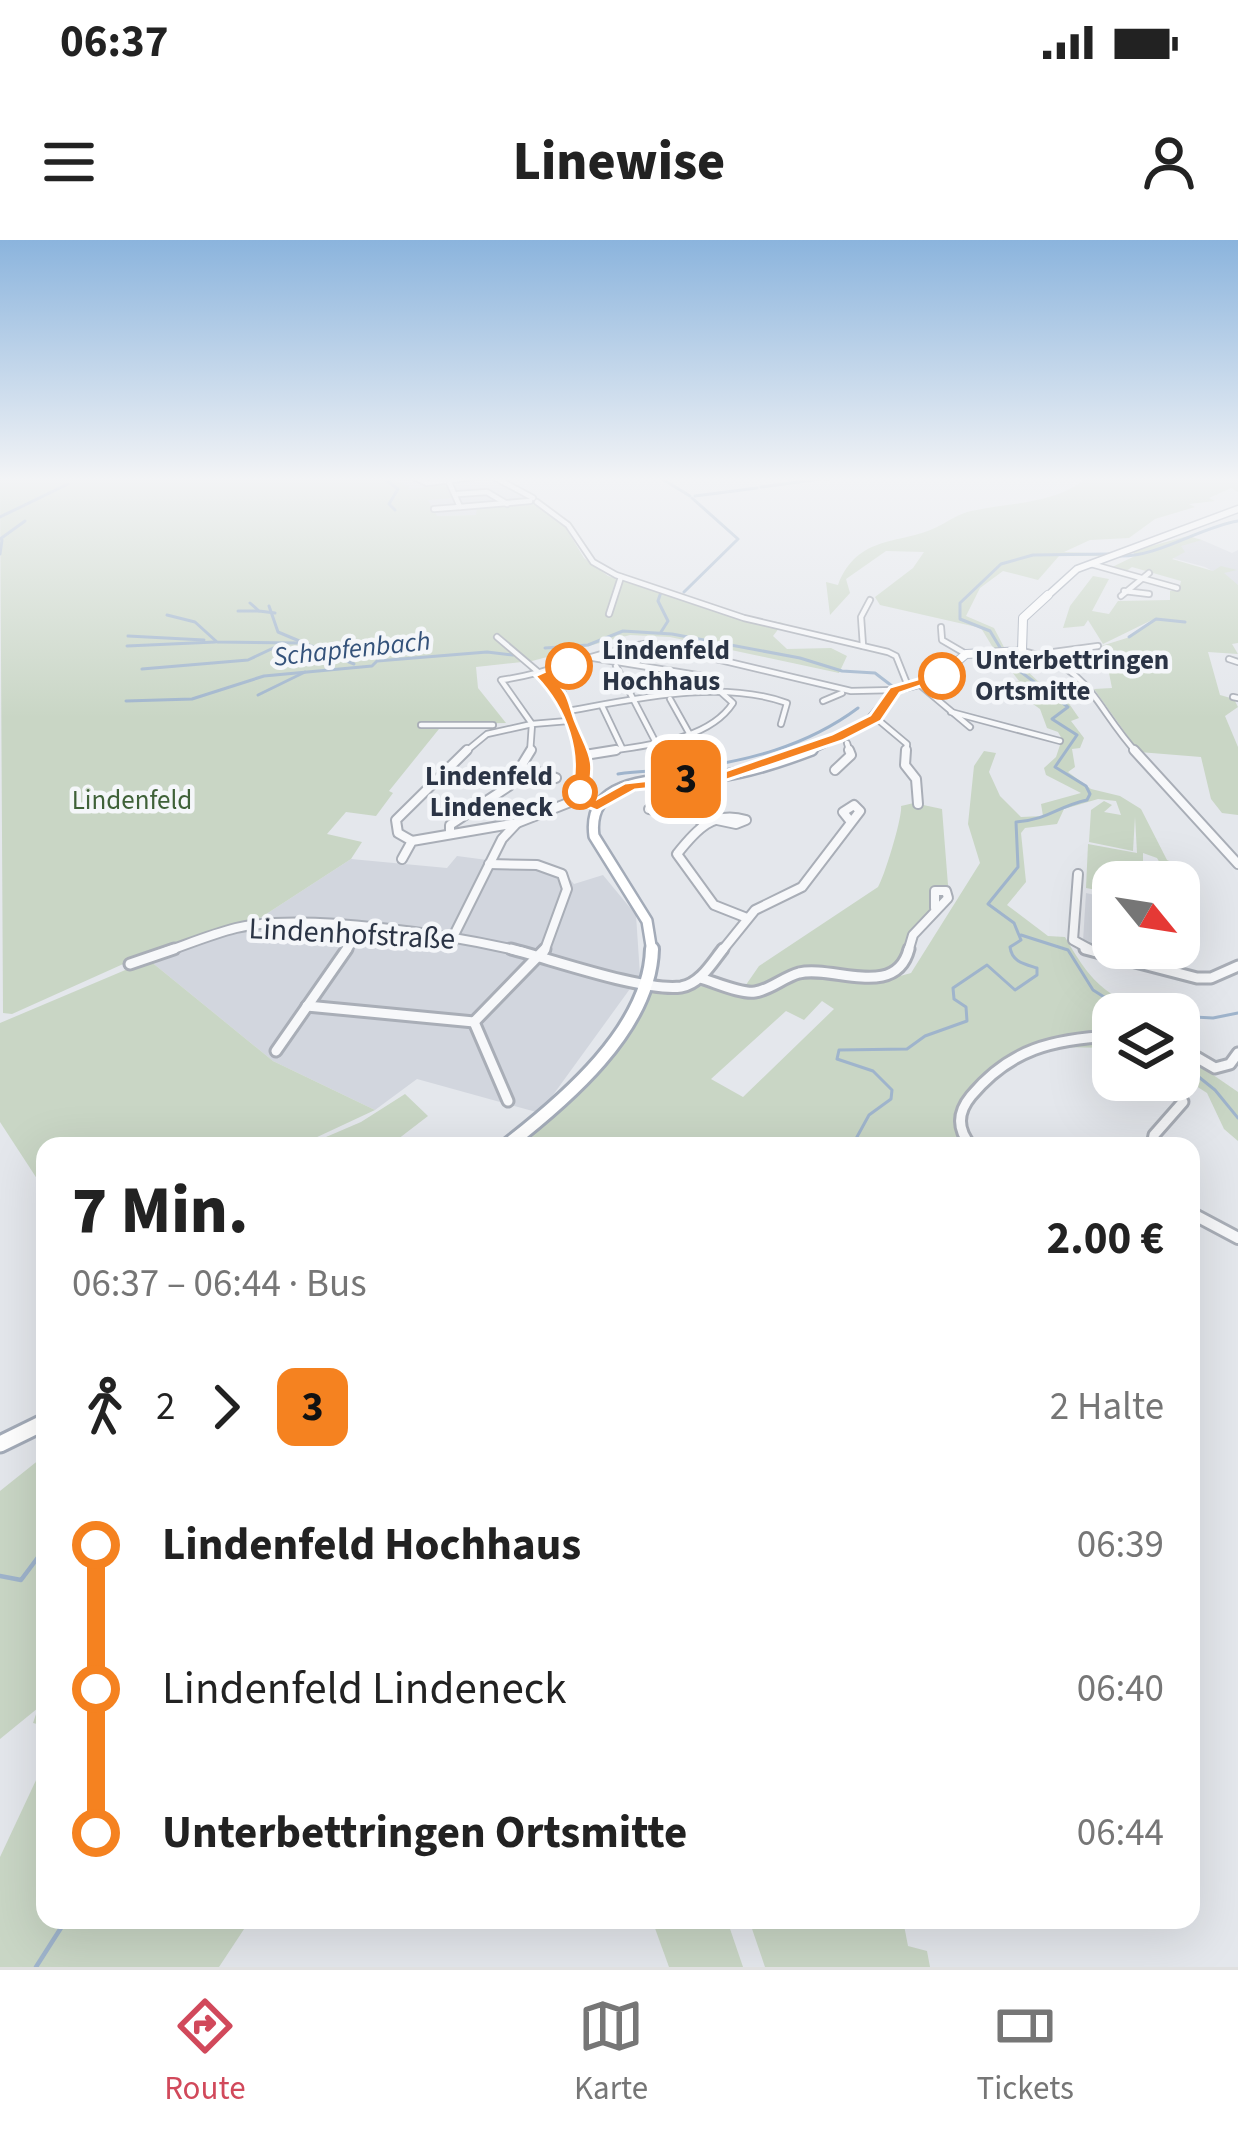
<!DOCTYPE html>
<html lang="de">
<head>
<meta charset="utf-8">
<style>
	:root { --surface:#fff; --page:#f6f6f6; --text:#222; --muted:#767676; --line:#e0e0e0; --accent:#d1495b }
	body { margin:0; font-family:"Source Sans 3",sans-serif; background:var(--page); color:var(--text); height:100vh; display:flex; flex-direction:column; font-size:45px; white-space:nowrap }
	* { box-sizing:border-box; margin:0 }
	p { font-size:39px; color:var(--muted) }
	.icon { flex:none; width:66px; height:66px; fill:none; stroke:currentColor; stroke-width:2; stroke-linecap:round; stroke-linejoin:round }
	.map { position:relative; flex:1; overflow:hidden }
	.details { position:absolute; left:36px; top:897px; width:1164px; height:792px; display:flex; flex-direction:column; background:var(--surface); border-radius:24px; box-shadow:0 12px 48px #0002 }
	.details>* { flex:none }
	.badge { padding:0 24px; border-radius:18px; font-size:42px; line-height:78px }
	.needle { width:78px; rotate:120deg }
	.fabs { position:absolute; left:1092px; top:621px; display:grid; gap:24px }
	.fabs a { display:grid; place-items:center; width:108px; height:108px; border-radius:24px; background:var(--surface); box-shadow:0 12px 48px #0002; font-size:60px }
	.map>.badge { position:absolute; translate:-50% -50%; box-shadow:0 0 0 6px #fff }
	.legs { display:flex; align-items:center; gap:18px; height:132px; padding:0 36px; font-size:39px }
	.legs p { margin-inline-start:auto }
	.headline { display:flex; align-items:center; justify-content:space-between; height:204px; padding:0 36px }
	h1 { font-size:66px; font-weight:800; line-height:90px }
	ul { padding:0 36px; list-style:none }
	li { display:flex; align-items:center; gap:42px; height:144px; font-size:45px }
	li i { display:grid; place-items:center; width:18px; height:100%; margin:0 15px; background:currentColor }
	li i::after { content:''; width:30px; height:30px; margin:-15px; border:9px solid; border-radius:50%; background:var(--surface) }
	li p { margin-inline-start:auto }
	li:first-child i { background:linear-gradient(#0000 50%,currentColor 0) }
	li:last-child i { background:linear-gradient(currentColor 50%,#0000 0) }
	.status { display:flex; justify-content:space-between; align-items:center; height:84px; padding:0 60px; background:var(--surface); direction:ltr }
	.status svg { height:33px; fill:currentColor }
	header { display:flex; justify-content:space-between; align-items:center; height:156px; padding:0 36px; background:var(--surface); font-size:54px; font-weight:800 }
	.menu { display:flex; justify-content:space-around; align-items:center; height:168px; border-top:3px solid var(--line); background:var(--surface); font-size:33px; color:var(--muted) }
	.menu a { display:grid; justify-items:center; gap:6px }
	.menu .current { color:var(--accent) }
	.map>svg:first-child { display:block }
	.built { fill:#d2d6de }
	.green { fill:#c9d6c5; fill-rule:evenodd }
	.lines { fill:none; stroke-linecap:round; stroke-linejoin:round }
	.stream-far1 { stroke:#9fb4cc; stroke-width:3 }
	.stream { stroke:#9fb4cc; stroke-width:4.5 }
	.minor-far3-casing { stroke:#a9aeb7; stroke-width:8 }
	.minor-far2-casing { stroke:#a9aeb7; stroke-width:12 }
	.minor-far1-casing { stroke:#a9aeb7; stroke-width:15 }
	.minor-casing { stroke:#a9aeb7; stroke-width:16 }
	.major-far4-casing { stroke:#a3abb8; stroke-width:9 }
	.major-far3-casing { stroke:#a3abb8; stroke-width:10 }
	.major-far2-casing { stroke:#a3abb8; stroke-width:14 }
	.major-far1-casing { stroke:#a3abb8; stroke-width:18 }
	.major-casing { stroke:#a3abb8; stroke-width:21 }
	.minor-far3 { stroke:#f7f8fa; stroke-width:4.5 }
	.minor-far2 { stroke:#f7f8fa; stroke-width:8 }
	.minor-far1 { stroke:#f7f8fa; stroke-width:9 }
	.minor { stroke:#f7f8fa; stroke-width:10 }
	.major-far4 { stroke:#fff; stroke-width:6 }
	.major-far3 { stroke:#fff; stroke-width:8 }
	.major-far2 { stroke:#fff; stroke-width:9 }
	.major-far1 { stroke:#fff; stroke-width:12 }
	.major { stroke:#fff; stroke-width:15 }
	.line-1 { fill:#f58220; stroke:#fff; stroke-width:3 }
	.stop-1-dot { fill:#fff; stroke:#f58220; stroke-width:6 }
	.labels { text-anchor:middle; dominant-baseline:central; stroke-width:9; stroke-linejoin:round; paint-order:stroke }
	.far-water-label { font-size:27px; font-style:italic; fill:#34527a; stroke:#f4f6f9 }
	.far-stop-label { font-size:27px; font-weight:bold; fill:#2b3445; stroke:#f4f6f9; text-anchor:start }
	.far-park-label { font-size:27px; fill:#3f6138; stroke:#f4f6f9 }
	.street-label { font-size:30px; fill:#2b3445; stroke:#f4f6f9 }
</style>
</head>
<body>
<div class="status"><b>06:37</b><svg viewBox="0 0 49 12"><path d="M0 12V9h3v3zM5 12V6h3v6zM10 12V3h3v9zM15 12V0h3v12zM26 1h20v11H26zM47 4h2v5h-2z"/></svg></div>
<header><svg class="icon" aria-label="menu" viewBox="0 0 24 24"><path d="M4 6h16M4 12h16M4 18h16"/></svg>Linewise<svg class="icon" aria-label="person" viewBox="0 0 24 24"><circle cx="12" cy="8" r="4"/><path d="M4 21q1-7 8-7t8 7"/></svg></header>
<div class="map">
<svg width="1238" height="1727" viewBox="0 0 1238 1727">
	<rect width="100%" height="100%" fill="#e4e7ec"/>
	<g class="built">
		<path d="M387,237H489L528,257L478,266L477,275L437,276L411,260L402,242Z"/>
		<path d="M1202,300L1232,313L1238,310V345L1205,327L1150,312Z"/>
		<path d="M457,616L562,630L574,644L603,635L636,675L640,735L540,873L417,839L375,870L273,821L149,720L254,682L351,619L447,628Z"/>
		<path d="M1086,653L1113,659V708H1179V675L1183,676L1181,731L1089,706L1083,701Z"/>
	</g>
	<g class="green">
		<path d="M0,237H387L409,246L408,250L447,243L456,254L453,258L428,260L437,276L476,275L477,268L534,263L564,285L584,318L608,336L732,374L783,383L773,396L787,409L831,408L847,416L839,433L670,397L630,395L532,421L476,427L478,448L506,483L443,484L389,551L393,553L376,576L346,572L327,594L362,602L351,619L254,682L141,716L12,774L3,773Z"/>
		<path d="M1087,237H1238V252L1231,248L1209,258L1215,261L1189,264L1195,267L1155,279L1129,298L1090,300L1064,312L1118,314L1110,316H1059L1038,340L1003,331L980,348L966,376L994,388L1006,411H995L981,388L880,365L875,357L913,328L924,312L886,311L846,339L850,353L830,375L826,342L838,345C858,293 902,305 937,287C949,281 958,274 971,271C1008,263 1058,264 1087,237Z"/>
		<path d="M1188,296L1202,300L1181,306L1185,312L1172,319L1213,331L1221,326L1237,330L1224,333L1238,345V403L1232,404L1238,414L1208,412L1220,455L1234,459L1238,467L1225,476L1238,507V575L1222,573L1211,559L1201,517L1139,512L1094,449L1112,448L1108,428H1116L1098,407L1130,397L1152,380L1103,404L1088,380L1084,386L1063,388L1070,366L1093,336L1109,339L1092,371L1109,374L1118,361L1170,360V351L1179,349L1181,341L1132,327L1122,334L1108,329L1135,316L1133,311Z"/>
		<path d="M999,415H1010L1041,444L1067,453L1063,455L1079,478L1071,481L1084,498L1080,508L1072,509L1075,527L1068,532L1091,549L1120,556L1141,569L1167,620L1183,627L1179,632H1165L1157,618L1143,613V642H1113V653L1086,648L1088,604L1137,613L1135,577L1133,611L1089,602L1091,570L1104,561L1112,565L1104,572L1121,575L1116,561L1098,559L1064,569L1057,584L1025,588L1021,593L1026,642L1007,665L1048,696L1065,697C1087,735 1108,767 1158,765L1155,774H1113V808L1057,807L1079,797C1060,803 1030,805 1013,815C987,831 936,875 968,906H511L579,848L652,750L705,746L745,756L806,734L841,739C794,720 780,756 741,752L759,726L878,647C884,638 903,576 901,566L914,563L942,569L948,645L946,651H935V668L913,695L903,725L861,740L875,743L911,733L980,623L968,584L974,526L984,511L996,513L989,532L1000,556L1021,577L1043,576L1041,564L1081,553L1046,535L1044,528L1056,517L1062,499L1058,492L1047,488L1040,469L1006,445L1019,441ZM822,761L834,769L743,857L711,839L786,771L804,780Z"/>
		<path d="M149,720L273,821L375,870L298,906H45V951L0,882V783Z"/>
		<path d="M1179,799L1204,813L1206,830L1238,852V901L1224,889L1207,853L1179,835Z"/>
		<path d="M405,854L428,876L389,906H305L361,882Z"/>
		<path d="M45,1215V1486L33,1483L38,1468L0,1499V1251Z"/>
		<path d="M45,1521V1680H250L219,1727H0V1617Z"/>
		<path d="M652,1680H727L743,1727H669Z"/>
		<path d="M749,1680H903L908,1706L927,1711L930,1727H765Z"/>
	</g>
	<g class="lines">
		<g class="stream-far1">
			<path d="M382,237L398,249L389,264L395,270"/>
			<path d="M659,237L690,256"/>
			<path d="M824,239L863,237"/>
			<path d="M761,247L821,239"/>
			<path d="M695,256L757,248"/>
			<path d="M0,277L68,244"/>
			<path d="M0,299L25,281"/>
			<path d="M0,314L2,300"/>
			<path d="M1118,316C1157,318 1200,287 1238,281"/>
			<path d="M661,352L658,361L668,381L661,392"/>
			<path d="M684,352L738,299L692,258"/>
			<path d="M250,363L259,371L275,373"/>
			<path d="M269,366L278,392L354,424"/>
			<path d="M238,371H259"/>
			<path d="M167,375L195,382L217,402L302,403"/>
			<path d="M128,396L204,400"/>
			<path d="M1129,397L1156,379L1185,382"/>
			<path d="M127,406L215,402"/>
			<path d="M545,408L588,405L623,391L672,394L800,418L842,431L875,433L892,446"/>
			<path d="M142,429L248,420L284,403"/>
			<path d="M258,455L305,432"/>
			<path d="M126,461L192,459L264,436L372,426L377,421L487,412L513,415"/>
			<path d="M618,534C640,530 662,532 683,529C746,522 807,506 858,468"/>
			<path d="M1021,695L1068,710L1093,750L1131,774"/>
			<path d="M1138,774L1213,778L1238,773"/>
			<path d="M1179,821L1215,850L1238,878"/>
			<path d="M852,906L869,875L891,859L892,850L873,831L837,819L839,810L907,809L925,796L967,781L966,767L954,759L953,748L987,725L1015,750L1037,735V728C1024,724 1012,722 1010,707L1021,700L1014,683L988,664L1018,627L1016,582C1050,579 1056,567 1087,560L1090,554L1086,546L1055,527L1077,495L1052,479L1068,467L1010,424L990,391L960,379V363L1001,324L1033,315L1109,314"/>
		</g>
		<g class="stream">
			<path d="M0,1336L21,1340L45,1308"/>
			<path d="M36,1727L66,1680"/>
		</g>
		<defs>
			<g id="minor-far3">
				<path d="M414,237L427,243L475,237"/>
				<path d="M494,237L533,258"/>
				<path d="M448,240L460,267L530,261"/>
				<path d="M458,254L487,252L507,264"/>
				<path d="M537,262L568,285L593,322L616,335L744,378L888,412L896,416L908,446"/>
				<path d="M434,269L460,267"/>
				<path d="M1091,324L1177,348"/>
				<path d="M1124,351L1149,354"/>
				<path d="M1121,356L1149,333"/>
				<path d="M609,374L621,337"/>
				<path d="M941,387L942,400L966,414"/>
				<path d="M497,397L563,453L568,481L584,513"/>
				<path d="M863,406L861,377L870,360"/>
				<path d="M1022,411C1091,426 1094,466 1137,513"/>
				<path d="M1046,413L1098,406"/>
				<path d="M593,418L703,436L733,463C707,503 641,505 598,513"/>
				<path d="M1229,419L1238,422"/>
				<path d="M616,426L655,501"/>
				<path d="M920,445L970,487"/>
				<path d="M1233,457L1238,458"/>
				<path d="M670,459L689,493"/>
				<path d="M823,461L842,453"/>
				<path d="M602,466L622,508"/>
				<path d="M568,471C635,459 721,439 787,463L781,484"/>
				<path d="M951,472L1060,501"/>
				<path d="M876,478L907,504L906,513"/>
				<path d="M532,484L501,440C552,433 598,411 649,403L851,451L895,450"/>
				<path d="M421,485H493"/>
				<path d="M847,503L850,513"/>
				<path d="M464,513L487,494L532,484"/>
				<path d="M530,513L532,484L568,481"/>
			</g>
			<g id="minor-far2">
				<path d="M906,510L905,525L916,539L918,564"/>
				<path d="M1134,510L1238,624"/>
				<path d="M585,515L616,510"/>
				<path d="M525,528L556,538"/>
				<path d="M835,530L851,515L849,510"/>
				<path d="M674,555L717,543L715,537"/>
				<path d="M578,559L582,510"/>
				<path d="M649,569L694,576L704,583"/>
				<path d="M717,580L736,584L746,580C713,570 696,590 677,614L714,665L747,678"/>
				<path d="M450,594V585L509,546L531,510"/>
				<path d="M412,601L398,593L396,580L467,510"/>
				<path d="M402,619L412,601L517,583L578,559"/>
				<path d="M489,624L537,625L562,634L567,649L544,712"/>
				<path d="M1078,634L1073,700L1095,712"/>
				<path d="M454,695L502,599L517,583"/>
				<path d="M165,712C188,704 212,694 236,688C305,672 453,695 523,712"/>
				<path d="M345,712L361,689"/>
				<path d="M721,712L755,670L802,647L860,571L854,565L843,572L851,582"/>
				<path d="M908,712L913,695L948,658L946,651H935V668"/>
			</g>
			<g id="minor-far1">
				<path d="M511,709C551,719 644,752 681,747C700,744 712,723 723,709"/>
				<path d="M1085,709L1197,738H1211L1238,726"/>
				<path d="M130,724L174,709"/>
				<path d="M700,738C715,742 740,754 755,752C770,750 784,737 799,733C833,725 896,760 909,709"/>
				<path d="M307,766L474,782L545,709"/>
				<path d="M474,782L508,861"/>
				<path d="M1179,807L1215,828L1230,824L1238,813"/>
				<path d="M276,811L347,709"/>
				<path d="M971,906C957,889 957,873 971,856C1010,809 1053,799 1113,796"/>
				<path d="M1152,906L1154,895L1183,862"/>
			</g>
			<path id="minor" d="M1191,973L1238,998"/>
			<path id="major-far4" d="M1045,358L1077,329L1238,269"/>
			<path id="major-far3" d="M804,513L866,484L895,450L935,440L966,414L1022,411L1023,378L1048,355"/>
			<path id="major-far2" d="M652,712L647,681L594,596C585,529 678,542 720,536C751,532 783,521 812,510"/>
			<path id="major-far1" d="M506,906C564,861 650,789 652,709"/>
			<path id="major" d="M0,1204L45,1182"/>
		</defs>
		<use href="#minor-far3" class="minor-far3-casing"/>
		<use href="#minor-far2" class="minor-far2-casing"/>
		<use href="#minor-far1" class="minor-far1-casing"/>
		<use href="#minor" class="minor-casing"/>
		<use href="#major-far4" class="major-far4-casing"/>
		<use href="#major-far3" class="major-far3-casing"/>
		<use href="#major-far2" class="major-far2-casing"/>
		<use href="#major-far1" class="major-far1-casing"/>
		<use href="#major" class="major-casing"/>
		<use href="#minor-far3" class="minor-far3"/>
		<use href="#minor-far2" class="minor-far2"/>
		<use href="#minor-far1" class="minor-far1"/>
		<use href="#minor" class="minor"/>
		<use href="#major-far4" class="major-far4"/>
		<use href="#major-far3" class="major-far3"/>
		<use href="#major-far2" class="major-far2"/>
		<use href="#major-far1" class="major-far1"/>
		<use href="#major" class="major"/>
	</g>
	<linearGradient id="sky" x2="0" y2="1"><stop stop-color="#8bb4dd"/><stop offset="0.5" stop-color="#f3f4f6"/><stop offset="1" stop-color="#f3f4f6" stop-opacity="0"/></linearGradient>
	<rect width="1238" height="478" fill="url(#sky)"/>
	<path class="line-1" d="M564,423L576,426L552,438C569,452 568,460 575,480C588,513 598,518 587,556L596,559L625,543L722,532L832,494L870,475L890,447L942,432L949,436L900,453L881,481L842,501L724,541L635,550L597,571L569,559C584,515 566,468 535,436Z"/>
	<g class="stop-1-dot">
		<circle cx="569" cy="426" r="21"/>
		<circle cx="942" cy="436" r="21"/>
		<circle cx="580" cy="552" r="15"/>
	</g>
	<g class="labels">
		<g class="far-water-label">
			<text transform="translate(352 409) rotate(-6)">Schapfenbach</text>
		</g>
		<g class="far-stop-label">
			<text x="602" y="410">Lindenfeld<tspan x="602" dy="31">Hochhaus</tspan></text>
			<text x="975" y="420">Unterbettringen<tspan x="975" dy="31">Ortsmitte</tspan></text>
			<text x="553" y="536" text-anchor="end">Lindenfeld<tspan x="553" dy="31">Lindeneck</tspan></text>
		</g>
		<g class="far-park-label">
			<text x="132" y="560">Lindenfeld</text>
		</g>
		<g class="street-label">
			<text transform="translate(352 694) rotate(3)">Lindenhofstraße</text>
		</g>
	</g>
</svg>
<div class="fabs">
<a><svg class="needle" viewBox="-14 -14 28 28"><path d="M0-13l5 13h-10z" fill="#e53935"/><path d="M0 13l5-13h-10z" fill="#767676"/></svg></a>
<a><svg class="icon" aria-label="layers" viewBox="0 0 24 24"><path d="M12 4l9 5-9 5-9-5zM3 14l9 5 9-5"/></svg></a>
</div>
<b class="badge" style="left:686px;top:539px;background:#f58220;color:#111">3</b>
<section class="details">
<div class="headline"><div><h1>7 Min.</h1><p>06:37 – 06:44 · Bus</p></div><b>2.00 €</b></div>
<div class="legs"><svg class="icon" aria-label="walk" viewBox="0 0 24 24"><circle cx="13" cy="4" r="2"/><path d="M13 8l-2 6 4 7M11 14l-3 7M7 12l3-4h3l4 4"/></svg>2<svg class="icon" aria-label="forward" viewBox="0 0 24 24"><path d="M9 5l7 7-7 7"/></svg><b class="badge" style="background:#f58220;color:#111">3</b><p>2 Halte</p></div>
<ul>
<li><i style="color:#f58220"></i><b>Lindenfeld Hochhaus</b><p>06:39</p></li>
<li><i style="color:#f58220"></i><span>Lindenfeld Lindeneck</span><p>06:40</p></li>
<li><i style="color:#f58220"></i><b>Unterbettringen Ortsmitte</b><p>06:44</p></li>
</ul>
</section>
</div>
<nav class="menu">
<a class="current"><svg class="icon" aria-label="directions" viewBox="0 0 24 24"><path d="M12 3l9 9-9 9-9-9zM9 14v-3h6M13 9l2 2-2 2"/></svg>Route</a>
<a><svg class="icon" aria-label="map" viewBox="0 0 24 24"><path d="M3 6l6-2 6 2 6-2v14l-6 2-6-2-6 2zM9 4v14M15 6v14"/></svg>Karte</a>
<a><svg class="icon" aria-label="tickets" viewBox="0 0 24 24"><path d="M3 7h18v10H3zM15 7v10"/></svg>Tickets</a>
</nav>
</body>
</html>
